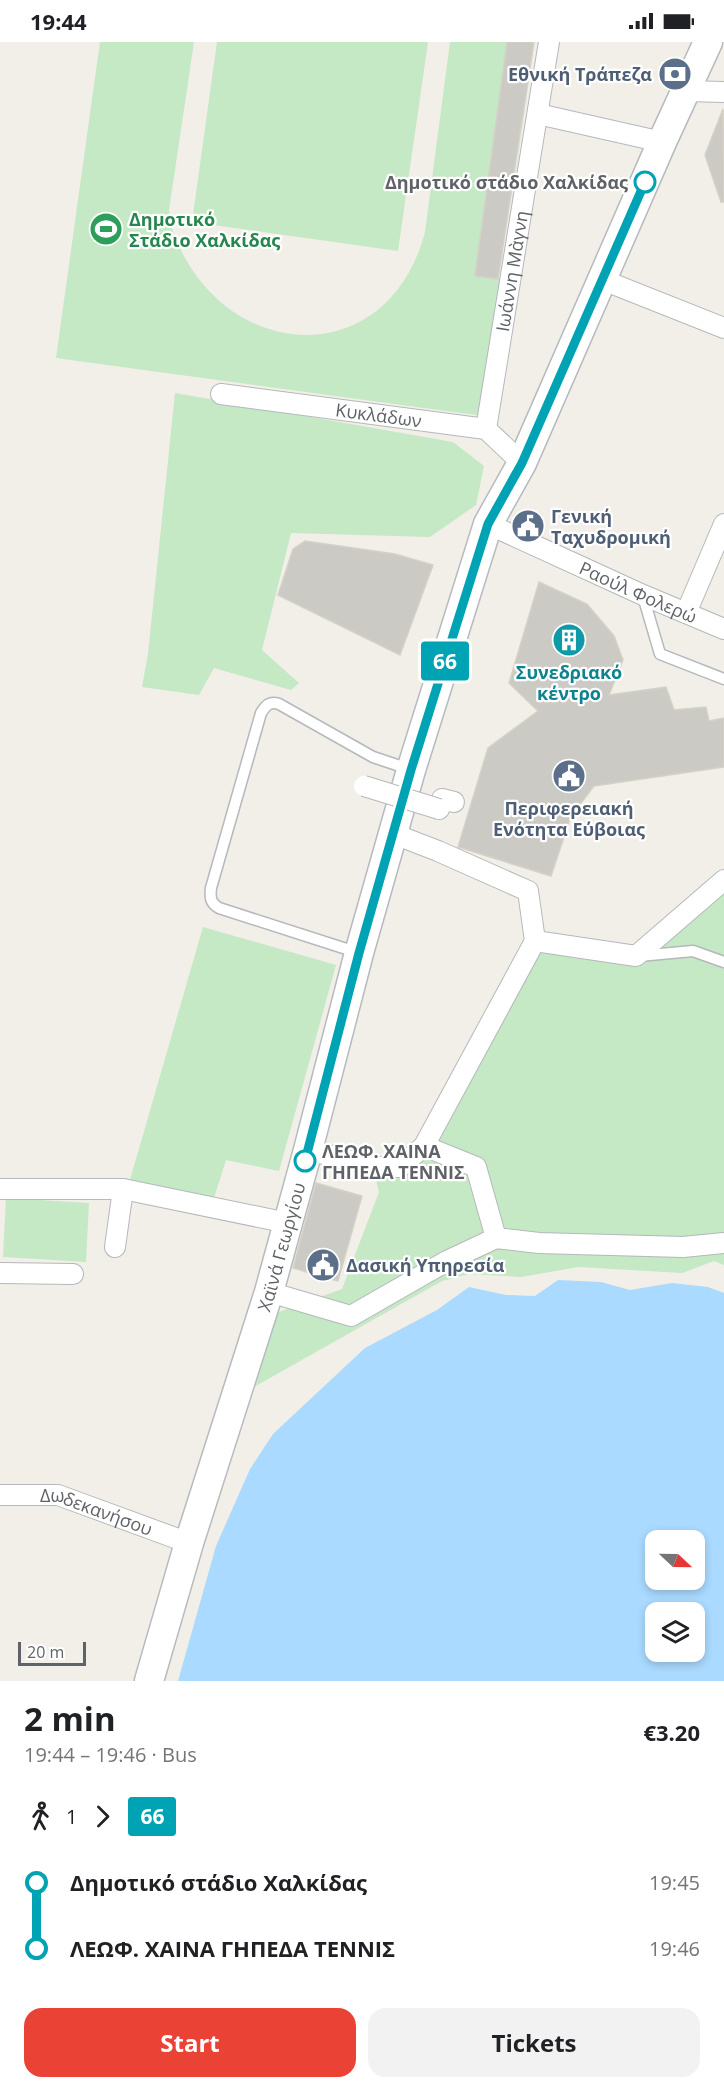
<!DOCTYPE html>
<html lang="en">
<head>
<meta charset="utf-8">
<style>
	:root { --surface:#fff; --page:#f2f2f2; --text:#202124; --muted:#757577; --accent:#ea4335 }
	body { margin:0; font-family:"Open Sans",sans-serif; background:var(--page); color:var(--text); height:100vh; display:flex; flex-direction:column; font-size:22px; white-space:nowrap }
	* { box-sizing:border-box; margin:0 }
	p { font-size:20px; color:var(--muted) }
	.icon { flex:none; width:33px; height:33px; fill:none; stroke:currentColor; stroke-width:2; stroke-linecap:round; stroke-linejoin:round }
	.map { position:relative; height:1639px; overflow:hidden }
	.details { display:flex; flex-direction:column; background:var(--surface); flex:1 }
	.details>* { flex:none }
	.badge { padding:0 12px; border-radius:4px; font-size:21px; line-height:39px }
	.needle { width:39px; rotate:112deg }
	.tools { position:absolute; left:645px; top:1488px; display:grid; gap:12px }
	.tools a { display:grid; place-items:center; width:60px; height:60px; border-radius:12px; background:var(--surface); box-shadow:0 3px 9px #0003; font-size:30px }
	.scale { position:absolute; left:18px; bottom:15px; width:68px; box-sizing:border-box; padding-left:6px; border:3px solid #5f6368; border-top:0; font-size:16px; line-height:21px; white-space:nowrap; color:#5f6368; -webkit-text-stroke:4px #fff; paint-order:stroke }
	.map>.badge { position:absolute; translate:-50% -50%; box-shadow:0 0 0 3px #fff }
	.legs { display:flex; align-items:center; gap:9px; height:66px; padding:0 24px; font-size:20px }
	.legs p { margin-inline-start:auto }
	.overview { display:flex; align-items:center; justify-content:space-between; height:102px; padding:0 24px }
	h1 { font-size:33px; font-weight:700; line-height:45px }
	.button { display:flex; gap:12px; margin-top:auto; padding:12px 24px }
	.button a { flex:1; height:69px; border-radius:18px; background:var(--accent); color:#fff; font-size:24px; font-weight:700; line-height:69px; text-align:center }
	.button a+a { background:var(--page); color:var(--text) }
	ul { padding:0 24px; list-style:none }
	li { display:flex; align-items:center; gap:21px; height:66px; font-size:22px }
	li i { display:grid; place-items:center; width:9px; height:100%; margin:0 8px; background:currentColor }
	li i::after { content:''; width:15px; height:15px; margin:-8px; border:4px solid; border-radius:50%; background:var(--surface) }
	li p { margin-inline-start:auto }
	li:first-child i { background:linear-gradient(#0000 50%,currentColor 0) }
	li:last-child i { background:linear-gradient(currentColor 50%,#0000 0) }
	.status { display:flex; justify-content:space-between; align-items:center; height:42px; padding:0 30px; background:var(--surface); direction:ltr }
	.status svg { height:16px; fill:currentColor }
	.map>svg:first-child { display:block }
	.green { fill:#c5e8c5 }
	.water { fill:#aadaff; fill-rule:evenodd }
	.building { fill:#cccac5; stroke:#d6d1c6; stroke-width:1.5 }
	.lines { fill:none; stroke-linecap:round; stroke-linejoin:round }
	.lane-casing { stroke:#b5b8bc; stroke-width:13 }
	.street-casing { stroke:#b5b8bc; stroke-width:22 }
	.secondary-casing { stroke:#b6babf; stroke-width:31 }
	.lane { stroke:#fff; stroke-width:10 }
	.street { stroke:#fff; stroke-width:20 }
	.secondary { stroke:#fff; stroke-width:28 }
	.street-bridge-casing { stroke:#b5b8bc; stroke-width:22; stroke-linecap:butt }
	.street-bridge { stroke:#fff; stroke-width:20 }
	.line-1-casing { stroke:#fff; stroke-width:14 }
	.line-1 { stroke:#00a3b4; stroke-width:9 }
	.stop-1-dot { fill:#fff; stroke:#00a3b4; stroke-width:3 }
	.labels { text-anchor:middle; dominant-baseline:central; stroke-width:4.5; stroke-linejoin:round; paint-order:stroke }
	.service-label { font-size:18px; font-weight:bold; fill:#4e5e75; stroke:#fff; text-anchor:start }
	.stop-label { font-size:18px; font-weight:bold; fill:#5f6368; stroke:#fff; text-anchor:end }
	.leisure-label { font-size:18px; font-weight:bold; fill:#27864d; stroke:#fff; text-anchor:start }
	.street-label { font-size:18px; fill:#5f6368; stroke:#fff }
	.culture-label { font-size:18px; font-weight:bold; fill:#0d838f; stroke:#fff }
</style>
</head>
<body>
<div class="status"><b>19:44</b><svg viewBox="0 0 49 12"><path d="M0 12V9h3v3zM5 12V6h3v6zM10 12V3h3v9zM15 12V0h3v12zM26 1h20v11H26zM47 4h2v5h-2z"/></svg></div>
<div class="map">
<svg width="724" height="1639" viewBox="0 0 724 1639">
	<rect width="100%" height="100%" fill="#f1efe8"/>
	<g class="green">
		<path d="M100,0H194L169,168C171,176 171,187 175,195C226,322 388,331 425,190L450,0H507L475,234L501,237L534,0L483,374L56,316Z"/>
		<path d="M217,0H428L398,209L192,180Z"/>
		<path d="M175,351L453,400L484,424L476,463L430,495L291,491L262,608L299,641L291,648L214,626L199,653L142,645L148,612Z"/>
		<path d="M724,846V1223L714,1219L682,1231L578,1225L521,1235L469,1232L442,1239L245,1350L268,1274L342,1247L379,1150L374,1130L397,1133L539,904L637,918Z"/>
		<path d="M203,885L336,923L279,1129L226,1118L214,1156L130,1138Z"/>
		<path d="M6,1156L89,1161L86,1220L3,1215Z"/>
	</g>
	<path class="water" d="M558,1238L601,1240L630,1248L672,1241L708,1245L724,1251V1639H178L216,1504L250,1427L273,1392L365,1306L437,1268L469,1245L506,1253L535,1254ZM656,1498H694V1538H656ZM656,1570H694V1610H656Z"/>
	<g class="building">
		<path d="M507,0H534L498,237L475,234Z"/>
		<path d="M723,67L724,160H721L705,113Z"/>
		<path d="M305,499L395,512L433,523L400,613L278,553L293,507Z"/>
		<path d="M539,540L587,562L614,594L623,618L609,653L666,645L674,668L706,665L709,679L724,676V725L594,744L571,774L551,834L458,805L488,706L538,669L509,641Z"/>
		<path d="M316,1141L362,1154L338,1239L293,1226Z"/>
	</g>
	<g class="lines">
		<defs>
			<g id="lane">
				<path d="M643,554L660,612L724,637"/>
				<path d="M359,911L219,866C210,861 210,855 211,846L261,671C266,663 270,659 279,662L373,715L409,727"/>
				<path d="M639,914L693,909L724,920"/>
			</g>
			<g id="street">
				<path d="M686,49L724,50"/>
				<path d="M538,72L662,100"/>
				<path d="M603,238L724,286"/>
				<path id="s1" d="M221,352L486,387L522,421"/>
				<path id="s2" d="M486,387L549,0"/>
				<path id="s3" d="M488,482L643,553L724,587"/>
				<path d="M686,571L724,482"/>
				<path d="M439,767L442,757L454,760"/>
				<path d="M535,899L636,914L724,838"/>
				<path d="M424,1104L476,1125L496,1196L539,1201L683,1205L724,1201"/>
				<path d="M308,1108L375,1125H400L424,1104L535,899L528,849L438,809L394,792"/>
				<path d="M0,1147H123L288,1181"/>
				<path d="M115,1205L123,1147"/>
				<path d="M0,1231L73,1232"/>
				<path d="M269,1250L351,1274L447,1219L496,1196"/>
				<path id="s4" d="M0,1453H58L189,1501"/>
			</g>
			<g id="secondary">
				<path id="s5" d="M149,1639L189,1501L269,1250L308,1108L359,911L411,728L488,482L522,421L662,100L708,0"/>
			</g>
		</defs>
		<use href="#lane" class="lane-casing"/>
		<use href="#street" class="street-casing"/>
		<use href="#secondary" class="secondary-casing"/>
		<use href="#lane" class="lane"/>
		<use href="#street" class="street"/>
		<use href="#secondary" class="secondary"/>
		<defs>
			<path id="street-bridge" d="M364,744L439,767"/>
		</defs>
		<use href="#street-bridge" class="street-bridge-casing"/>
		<use href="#street-bridge" class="street-bridge"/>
	</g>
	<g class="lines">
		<defs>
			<path id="line-1" d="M305,1119L359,911L411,728L488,482L522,421L645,140"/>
		</defs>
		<use href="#line-1" class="line-1-casing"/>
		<use href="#line-1" class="line-1"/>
	</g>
	<defs>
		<symbol id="bank-disc" viewBox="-11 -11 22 22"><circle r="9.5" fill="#5c6f8a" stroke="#fff"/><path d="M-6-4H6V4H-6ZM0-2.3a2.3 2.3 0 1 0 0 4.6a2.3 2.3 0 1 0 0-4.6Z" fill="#fff"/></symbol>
		<symbol id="stadium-disc" viewBox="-11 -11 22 22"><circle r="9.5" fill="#2e9e5b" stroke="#fff"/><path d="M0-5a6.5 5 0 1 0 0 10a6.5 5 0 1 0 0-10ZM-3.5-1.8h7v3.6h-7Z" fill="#fff"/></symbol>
		<symbol id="civic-disc" viewBox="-11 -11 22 22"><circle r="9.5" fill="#5c6f8a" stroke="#fff"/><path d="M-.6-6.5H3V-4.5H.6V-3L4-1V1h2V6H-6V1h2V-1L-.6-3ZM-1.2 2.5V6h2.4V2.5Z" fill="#fff"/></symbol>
		<symbol id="building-disc" viewBox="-11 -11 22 22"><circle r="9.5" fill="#0f9aa8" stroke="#fff"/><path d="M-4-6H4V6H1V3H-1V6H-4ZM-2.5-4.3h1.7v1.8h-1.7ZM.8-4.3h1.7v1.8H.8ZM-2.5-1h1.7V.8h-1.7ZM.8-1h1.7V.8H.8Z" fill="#fff"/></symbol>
	</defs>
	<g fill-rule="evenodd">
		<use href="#bank-disc" x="656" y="13" width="38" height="38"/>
		<use href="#stadium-disc" x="87" y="168" width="38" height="38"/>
		<use href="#civic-disc" x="509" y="465" width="38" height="38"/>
		<use href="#building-disc" x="550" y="579" width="38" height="38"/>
		<use href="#civic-disc" x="550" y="715" width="38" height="38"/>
		<use href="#civic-disc" x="304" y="1204" width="38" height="38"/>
	</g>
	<g class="stop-1-dot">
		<circle cx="645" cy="140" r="10"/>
		<circle cx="305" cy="1119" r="10"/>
	</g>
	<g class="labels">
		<g class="service-label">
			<text x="652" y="32" text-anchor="end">Εθνική Τράπεζα</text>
			<text x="551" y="474">Γενική<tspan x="551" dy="21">Ταχυδρομική</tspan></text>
			<text x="569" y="766" text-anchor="middle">Περιφερειακή<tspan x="569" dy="21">Ενότητα Εύβοιας</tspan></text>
			<text x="346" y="1223">Δασική Υπηρεσία</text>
		</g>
		<g class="stop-label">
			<text x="628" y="140">Δημοτικό στάδιο Χαλκίδας</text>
			<text x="322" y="1109" text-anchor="start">ΛΕΩΦ. ΧΑΙΝΑ<tspan x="322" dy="21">ΓΗΠΕΔΑ ΤΕΝΝΙΣ</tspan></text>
		</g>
		<g class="leisure-label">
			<text x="129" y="177">Δημοτικό<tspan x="129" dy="21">Στάδιο Χαλκίδας</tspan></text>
		</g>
		<g class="street-label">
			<text stroke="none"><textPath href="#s2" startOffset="160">Ιωάννη Μὰγνη</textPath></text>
			<text stroke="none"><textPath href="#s1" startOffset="159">Κυκλάδων</textPath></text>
			<text stroke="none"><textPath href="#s3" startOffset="165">Ραούλ Φολερώ</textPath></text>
			<text stroke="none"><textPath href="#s5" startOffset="454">Χαϊνά Γεωργίου</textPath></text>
			<text stroke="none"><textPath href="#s4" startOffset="99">Δωδεκανήσου</textPath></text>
		</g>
		<g class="culture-label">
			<text x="569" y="630">Συνεδριακό<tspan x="569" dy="21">κέντρο</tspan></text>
		</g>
	</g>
</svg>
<div class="tools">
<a><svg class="needle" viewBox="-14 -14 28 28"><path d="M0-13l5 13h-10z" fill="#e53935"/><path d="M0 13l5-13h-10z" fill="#757577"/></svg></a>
<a><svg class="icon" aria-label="layers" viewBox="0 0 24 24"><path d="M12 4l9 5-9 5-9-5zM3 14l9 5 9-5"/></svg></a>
</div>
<div class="scale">20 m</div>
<b class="badge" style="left:445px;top:619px;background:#00a3b4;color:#fff">66</b>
</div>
<section class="details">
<div class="overview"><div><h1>2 min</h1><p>19:44 – 19:46 · Bus</p></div><b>€3.20</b></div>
<div class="legs"><svg class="icon" aria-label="walk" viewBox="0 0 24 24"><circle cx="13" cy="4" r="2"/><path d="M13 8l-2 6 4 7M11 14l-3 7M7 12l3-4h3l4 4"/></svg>1<svg class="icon" aria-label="forward" viewBox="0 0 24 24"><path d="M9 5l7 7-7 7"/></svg><b class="badge" style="background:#00a3b4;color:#fff">66</b></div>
<ul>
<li><i style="color:#00a3b4"></i><b>Δημοτικό στάδιο Χαλκίδας</b><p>19:45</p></li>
<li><i style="color:#00a3b4"></i><b>ΛΕΩΦ. ΧΑΙΝΑ ΓΗΠΕΔΑ ΤΕΝΝΙΣ</b><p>19:46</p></li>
</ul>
<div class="button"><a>Start</a><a>Tickets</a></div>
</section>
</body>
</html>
